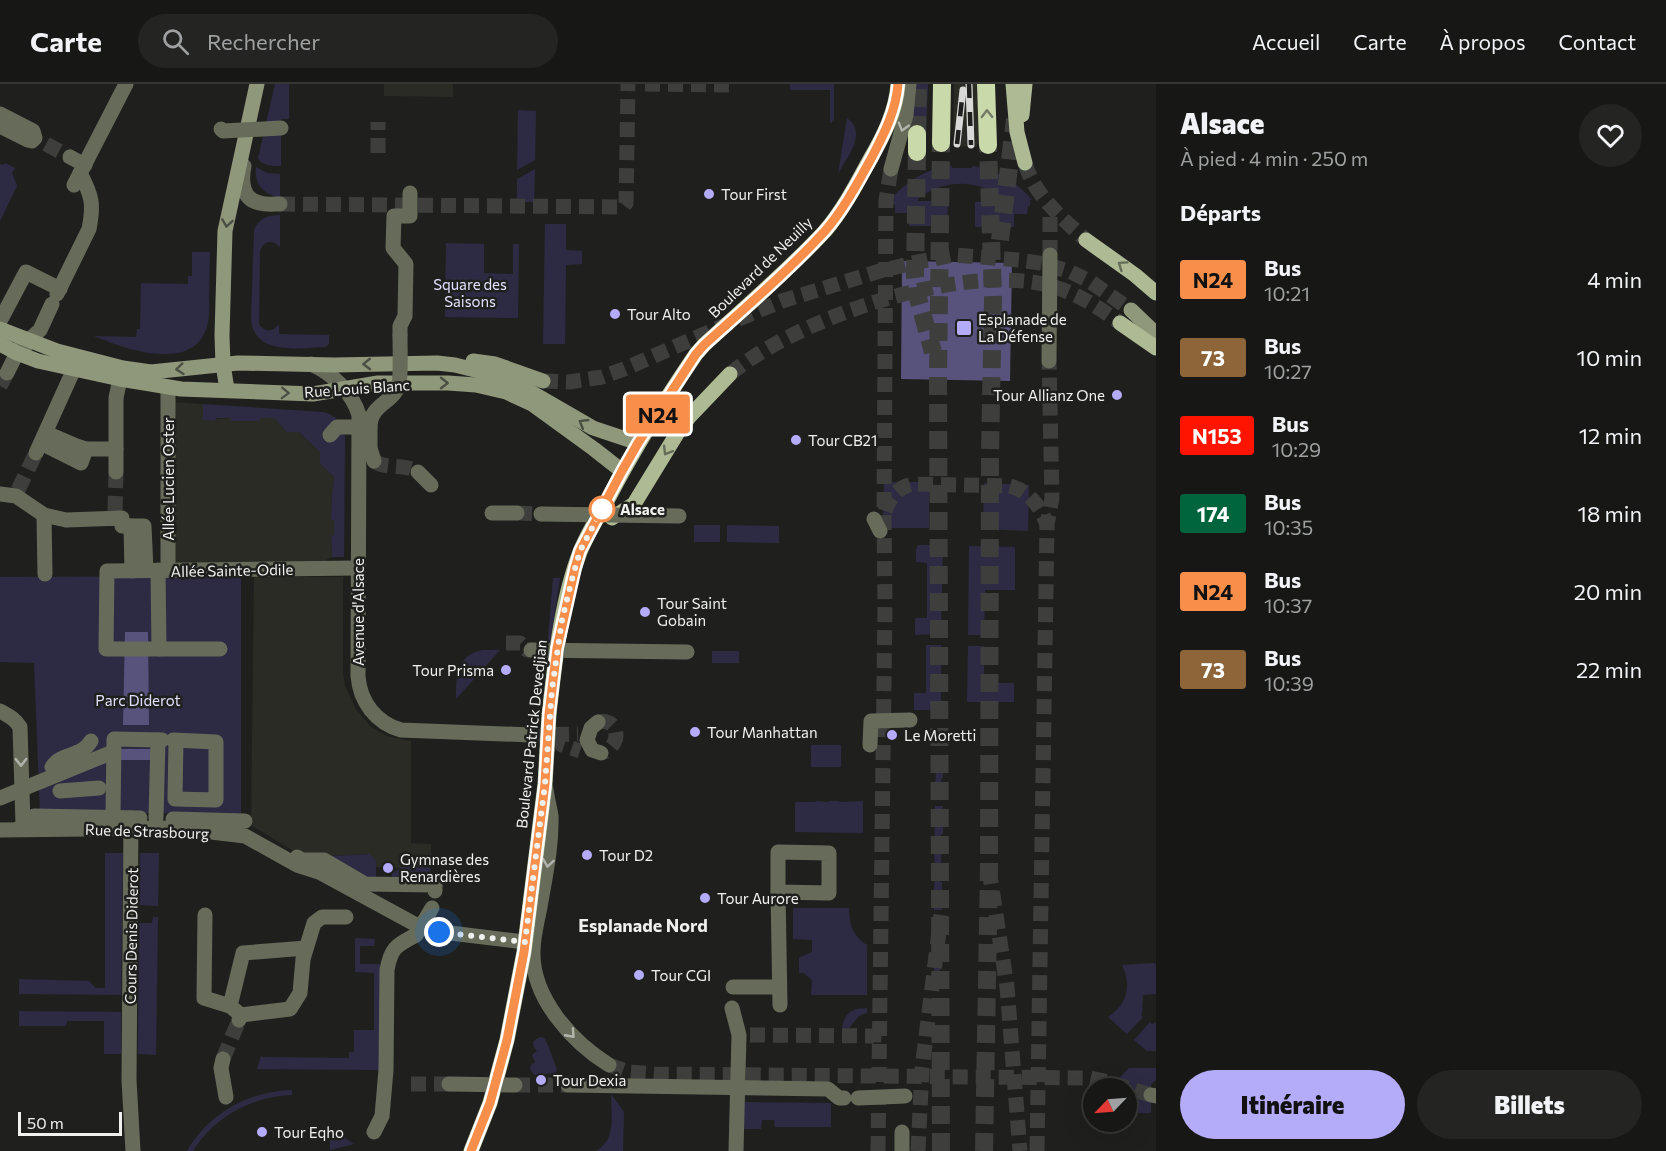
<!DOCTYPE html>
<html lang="fr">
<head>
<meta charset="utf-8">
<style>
	:root { --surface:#171816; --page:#242523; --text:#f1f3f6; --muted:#9ea0a1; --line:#363735; --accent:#b4acf9 }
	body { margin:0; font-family:Commissioner,sans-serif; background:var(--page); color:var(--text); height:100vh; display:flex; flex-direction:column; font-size:22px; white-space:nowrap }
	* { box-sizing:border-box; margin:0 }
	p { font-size:20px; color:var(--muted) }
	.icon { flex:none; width:33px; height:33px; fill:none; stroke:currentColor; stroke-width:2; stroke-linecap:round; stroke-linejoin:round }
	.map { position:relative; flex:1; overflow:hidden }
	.sheet { display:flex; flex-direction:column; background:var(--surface); width:510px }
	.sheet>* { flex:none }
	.badge { padding:0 12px; border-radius:4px; font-size:21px; line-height:39px }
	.needle { width:39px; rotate:245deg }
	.controls { position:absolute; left:1083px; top:994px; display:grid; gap:12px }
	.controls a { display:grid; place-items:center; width:54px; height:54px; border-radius:50%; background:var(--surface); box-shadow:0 6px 24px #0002,0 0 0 2px var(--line); font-size:30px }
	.scale { position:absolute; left:18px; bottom:15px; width:104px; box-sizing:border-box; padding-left:6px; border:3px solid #f0f1ef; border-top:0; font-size:16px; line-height:21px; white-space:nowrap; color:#f0f1ef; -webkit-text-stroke:4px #1f201e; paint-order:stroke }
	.you { position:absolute; width:30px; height:30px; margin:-15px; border:4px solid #fff; border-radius:50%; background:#1a73e8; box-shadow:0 0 0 9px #1a73e833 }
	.map>.badge { position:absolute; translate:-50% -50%; box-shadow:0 0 0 3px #fff }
	h2 { padding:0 24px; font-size:22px; line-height:54px }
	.round { display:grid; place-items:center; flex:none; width:63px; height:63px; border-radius:32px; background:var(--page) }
	.overview { display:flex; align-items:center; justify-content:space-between; height:102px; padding:0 24px }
	h1 { font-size:28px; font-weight:800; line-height:45px }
	.primary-button { display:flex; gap:12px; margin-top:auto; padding:12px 24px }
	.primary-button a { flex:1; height:69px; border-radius:36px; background:var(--accent); color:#111; font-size:24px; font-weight:800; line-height:69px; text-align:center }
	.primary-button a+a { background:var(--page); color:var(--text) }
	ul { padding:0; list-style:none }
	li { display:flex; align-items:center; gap:18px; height:78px; padding:0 24px }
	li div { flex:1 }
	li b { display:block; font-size:22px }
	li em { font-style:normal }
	li .badge { min-width:66px; font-weight:700; text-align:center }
	header { display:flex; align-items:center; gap:36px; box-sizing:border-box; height:84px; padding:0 30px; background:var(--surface); border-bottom:2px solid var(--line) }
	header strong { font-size:28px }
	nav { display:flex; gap:33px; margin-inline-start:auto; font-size:21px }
	.search { width:420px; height:54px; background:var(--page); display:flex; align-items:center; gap:15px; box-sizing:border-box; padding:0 21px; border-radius:33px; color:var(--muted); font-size:22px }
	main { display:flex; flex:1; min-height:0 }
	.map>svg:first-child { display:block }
	.built { fill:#292b24 }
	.green { fill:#2d2b44 }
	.water { fill:#57537c }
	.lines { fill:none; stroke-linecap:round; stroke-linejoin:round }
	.street-tunnel { stroke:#3e3f3d; stroke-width:15; stroke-dasharray:15 8; stroke-linecap:butt }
	.secondary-tunnel { stroke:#3e3f3d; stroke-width:15; stroke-dasharray:15 8; stroke-linecap:butt }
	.primary-tunnel { stroke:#3e3f3d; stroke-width:15; stroke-dasharray:15 8; stroke-linecap:butt }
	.highway-tunnel { stroke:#3e3f3d; stroke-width:18; stroke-dasharray:18 9; stroke-linecap:butt }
	.street { stroke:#666c59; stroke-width:15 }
	.secondary { stroke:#8f987a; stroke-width:15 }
	.primary { stroke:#aeba93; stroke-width:15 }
	.highway { stroke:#cad9aa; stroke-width:18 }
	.rail-casing { stroke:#d9dad8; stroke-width:7 }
	.rail { stroke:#1f201e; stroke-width:4.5; stroke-dasharray:14; stroke-linecap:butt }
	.street-bridge { stroke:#666c59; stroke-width:15 }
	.primary-bridge { stroke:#aeba93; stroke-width:15 }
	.oneway { stroke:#747c64 }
	.oneway2 { stroke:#b2b5ac }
	.oneway3 { stroke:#4c5043 }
	.oneway4 { stroke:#666d58 }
	.line-casing { stroke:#fff; stroke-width:14 }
	.line { stroke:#f78f4b; stroke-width:9 }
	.walk { stroke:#f0f1ef; stroke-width:6; stroke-dasharray:0 10.8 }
	.poi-dot { fill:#b4acf9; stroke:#1f201e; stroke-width:2 }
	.stop-dot { fill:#fff; stroke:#f78f4b; stroke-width:3 }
	.labels { text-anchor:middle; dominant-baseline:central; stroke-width:5; stroke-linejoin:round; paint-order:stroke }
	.poi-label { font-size:15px; fill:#f0f1ef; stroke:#1f201e; text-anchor:start }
	.street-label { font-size:15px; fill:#f0f1ef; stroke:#1f201e }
	.park-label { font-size:15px; fill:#e2e1fd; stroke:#1f201e }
	.stop-label { font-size:15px; font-weight:bold; fill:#f0f1ef; stroke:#1f201e; text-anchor:start }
	.quarter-label { font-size:18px; font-weight:bold; fill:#f0f1ef; stroke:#1f201e }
</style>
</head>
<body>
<header>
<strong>Carte</strong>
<div class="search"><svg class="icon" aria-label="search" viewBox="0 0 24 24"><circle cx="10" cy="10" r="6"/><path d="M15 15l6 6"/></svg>Rechercher</div>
<nav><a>Accueil</a><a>Carte</a><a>À propos</a><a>Contact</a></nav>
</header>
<main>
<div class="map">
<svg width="1156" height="1067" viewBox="0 0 1156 1067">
	<rect width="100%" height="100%" fill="#1f201e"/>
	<g class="built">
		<path d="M384,0H453V13L384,12Z"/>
		<path d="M954,0H977L979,60H977V63L953,62Z"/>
		<path d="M172,318L203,320V336L231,334V337H260V334H274L287,348H299L320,368V380L334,393L333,407H332L331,435L334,436V452H331L332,473L326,476L324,481L170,479Z"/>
		<path d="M254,493H343V589L345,602L356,625L371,643L387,652L411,657V759L431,760V771H415L401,784L376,783L375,777L370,770L303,773L251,741Z"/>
	</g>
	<g class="green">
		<path d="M275,0H289V35H281V82C273,82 262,82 258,74Z"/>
		<path d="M790,0H834V35L831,39H830V6H790Z"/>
		<path d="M911,0H928L926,50L907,51Z"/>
		<path d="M518,26L536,27L535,76L517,86Z"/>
		<path d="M847,34C868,49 847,73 838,90Z"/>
		<path d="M5,79L15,84L12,89L17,102L0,137V80L3,81Z"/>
		<path d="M951,81L952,84H972L973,82C997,86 1016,97 1032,116H1030V122H1028L1027,130H1014V143H975V118H1005V116C980,95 944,94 918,115V117H948L947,142H909V129H895V121L893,120L892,114C908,96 927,85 951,81Z"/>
		<path d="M256,83L267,89L280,90V114C264,110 254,101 256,83Z"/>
		<path d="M535,85L534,118H517V95Z"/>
		<path d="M280,131V163C273,155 263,157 260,167L259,240C264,248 273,249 279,240V250L329,251V260L326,263C300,264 255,272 251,236L254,146C259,134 268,131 280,131Z"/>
		<path d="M545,140H566V166L582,167V180L566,181L565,260H543Z"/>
		<path d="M446,159L484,160V189L513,190V160H519L518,234L445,233Z"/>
		<path d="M192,168H210C210,183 209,199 209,214C209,223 210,233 207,242C194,290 125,265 94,252L136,253L137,245H140L141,199L188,200V192H192Z"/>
		<path d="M203,320L323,328C336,331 342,339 345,353L344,473H332L331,452L334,451V436H331L332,407L333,406L334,393L320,380V368L299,348H287L274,334H260V337H231V334H216L215,337L203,336Z"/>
		<path d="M884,398H929V444H883Z"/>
		<path d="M984,399L1029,401L1028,447L983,445Z"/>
		<rect x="694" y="441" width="26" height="17"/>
		<path d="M727,441L779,442V459L727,458Z"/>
		<path d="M918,461H943L941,550L915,551V534H927V479L916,478V465Z"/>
		<path d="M969,462L1015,463V506H985L984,551H968Z"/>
		<path d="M241,492V730L40,728L34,579L0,578V493Z"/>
		<path d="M553,494H560L549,567L547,566Z"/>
		<path d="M926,561H941V626H914V609H926Z"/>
		<path d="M968,562H984V599H1014V618H967Z"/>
		<path d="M483,566H500L456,615C456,592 456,571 483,566Z"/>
		<rect x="712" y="567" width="27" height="12"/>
		<rect x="811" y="661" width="30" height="22"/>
		<path d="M936,679H943V694L941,695L943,713H935Z"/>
		<path d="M816,717L828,718L829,717H839V718L863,717V749L795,748V718H815Z"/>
		<path d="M935,722H943L941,740H943V750H941L942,770L941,771V779H943L940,798H942V809L941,810L942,826H934Z"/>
		<path d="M105,769H123L121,911L19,910V895L89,897L95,904H105Z"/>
		<path d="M140,769H159L158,822L139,821Z"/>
		<path d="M370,770L376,777V794L365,795L332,777V772Z"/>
		<path d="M415,771H431L430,796H392V789L401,784Z"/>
		<path d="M793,824H849C849,841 853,852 867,861V911H811L812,896L804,889H799V874L812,868V856L793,855Z"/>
		<path d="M153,833H158L156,971L138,970L139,839H152Z"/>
		<path d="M934,837H942L941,845L942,865H940L942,884L940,885L942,900H934Z"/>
		<path d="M355,854L375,855L374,862H360V880H380V986L257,985L261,972L263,973L349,974V968H354V946H374V889L355,888Z"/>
		<path d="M1154,879L1156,881V910L1143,911L1142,929L1141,931L1143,933L1127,950L1108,933C1127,921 1132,901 1122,881Z"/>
		<path d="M867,924V929L859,932L846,948H842C842,931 851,924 867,924Z"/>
		<path d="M19,927L121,928V970H104V937H67L66,942H19Z"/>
		<path d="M1150,938L1152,940L1156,939V967H1147L1134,956Z"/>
		<path d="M541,953L545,955C550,965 553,975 557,986L555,989L534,991L530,985L531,981L535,978L532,971L537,967L534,963L533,958L536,955Z"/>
		<path d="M1129,984H1156V996L1151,1000V1029H1127L1126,1005H1108Z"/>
		<path d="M292,1006V1011C252,1012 214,1033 193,1067H187C209,1029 249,1007 292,1006Z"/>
		<path d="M611,1010L624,1028L623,1067H596C617,1056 611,1030 611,1010Z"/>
		<path d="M742,1018L831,1019V1043H775L774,1036H762L761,1045H742Z"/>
		<path d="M330,1044L354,1060L330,1066Z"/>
	</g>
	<g class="water">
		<path d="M902,177L1012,179L1010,297L901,295Z"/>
		<path d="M125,548H148L149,641H123Z"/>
		<rect x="116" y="665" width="39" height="11"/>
	</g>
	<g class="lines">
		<g class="street-tunnel">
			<path d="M645,0L730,1V0"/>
			<path d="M46,60L70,73"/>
			<path d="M378,69V38"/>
			<path d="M280,120L623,123L626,119L628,0"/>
			<path d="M1050,171V122"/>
			<path d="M0,302L7,289"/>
			<path d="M374,377C387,386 405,379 418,388"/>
			<path d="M18,406L36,369"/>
			<path d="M115,427L116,388"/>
			<path d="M885,427C890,413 897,404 912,400L1010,402C1029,407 1041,423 1047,441"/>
			<path d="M517,429L541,430"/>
			<path d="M506,559H520L527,566H531"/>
			<path d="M598,638C622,634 621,664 601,669"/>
			<path d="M531,651L578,650"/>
			<path d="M554,651L562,661L580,667"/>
			<path d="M750,951L874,952L873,966"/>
			<path d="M223,975L239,936"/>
			<path d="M609,981L629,988L655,990L1090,994L1104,997L1151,1011"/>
			<path d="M411,1000H449"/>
			<path d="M515,1001H568"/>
			<path d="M878,1067L885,522L884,429L886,116L891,85"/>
			<path d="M1037,1067L1047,441L1052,414L1049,277"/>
		</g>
		<path class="secondary-tunnel" d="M543,297L569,298L602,293L624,285L748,231L782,217L880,187L917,178L954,171L1019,176L1045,180L1071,188L1091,198L1131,226"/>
		<g class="primary-tunnel">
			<path d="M1025,79C1034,111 1062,134 1086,156"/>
			<path d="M730,290C798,234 956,181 1043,200C1072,206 1097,222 1120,239"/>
			<path d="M989,785L1007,903L1020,1067"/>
			<path d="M918,1067L922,985L941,831"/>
		</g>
		<g class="highway-tunnel">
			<path d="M917,50L918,0"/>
			<path d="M917,68L915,192L918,214L933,268"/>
			<path d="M1000,156L1015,35"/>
			<path d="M941,1067L938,294L941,59"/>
			<path d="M984,1067L989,785L990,370L993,215L988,61"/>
		</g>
		<g class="street">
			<path d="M0,30L33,47L35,54L32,57L28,56L0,42"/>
			<path d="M70,73L85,81"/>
			<path d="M244,82C241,97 242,116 260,119C266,121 274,120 280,120"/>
			<path d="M891,85L906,31L909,0"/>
			<path d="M74,101L126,0"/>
			<path d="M57,210L89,145C94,120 92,112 80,89"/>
			<path d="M0,237L26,188L60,205"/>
			<path d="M400,251V242L405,232L406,180L393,164L394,132H410V109"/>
			<path d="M1049,277L1050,171"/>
			<path d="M311,280C332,289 352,308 359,331L358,592C360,618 376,639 401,646L531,651"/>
			<path d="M7,289L21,261L25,263L28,257L40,246L52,220"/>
			<path d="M370,343V364L374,377"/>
			<path d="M46,349L74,361L86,365H116V388"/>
			<path d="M41,359L81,379L86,365"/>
			<path d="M116,365V314L120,295"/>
			<path d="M36,369L74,285"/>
			<path d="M418,388L431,401"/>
			<path d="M0,410L16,412L44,431L66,436L122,434V442H144L146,486"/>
			<path d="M492,429H517"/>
			<path d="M44,431L45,490"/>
			<path d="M874,435L880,447"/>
			<path d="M131,442L132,487"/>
			<path d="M158,486L159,565"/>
			<path d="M168,486V303"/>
			<path d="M220,565H106L107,487L358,484"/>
			<path d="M0,627C9,632 15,635 20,643L23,740L19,745"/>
			<path d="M598,638L591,644L587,656L592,666L601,669"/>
			<path d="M173,656L216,658V716L175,715L176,657"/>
			<path d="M870,661L871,637L910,636"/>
			<path d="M52,683C61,668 81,674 91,657"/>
			<path d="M546,705C547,714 550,724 551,732C552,763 545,793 540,823C537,838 533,853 533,868C532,914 572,958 609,981"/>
			<path d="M60,707L99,704"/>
			<path d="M0,714L113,668"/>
			<path d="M34,732L140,734"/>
			<path d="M113,733L114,655L162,656"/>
			<path d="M131,734L129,996L133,1067"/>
			<path d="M156,734L158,656"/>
			<path d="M173,735L245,737"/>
			<path d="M0,746L178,744L245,752L297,781L319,788L422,844L442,848L525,858"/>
			<path d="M778,768L829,769V809L778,808Z"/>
			<path d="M297,773L302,776H324L365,800L435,801V807"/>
			<path d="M778,808L780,921"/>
			<path d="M205,831L204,914L230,922L241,931"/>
			<path d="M733,903H779"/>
			<path d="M230,922L243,869L306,864"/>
			<path d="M732,924L739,951L736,1067"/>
			<path d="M239,936L241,931L290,925L300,909L303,875L314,839L322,833H346"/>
			<path d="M223,975L221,984L226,1013"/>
			<path d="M568,1001L828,1005L839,1014H844"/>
			<path d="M1151,1011L1156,1012"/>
			<path d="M858,1014L905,1012"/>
			<path d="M374,1048L382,1032L386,986L387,886C391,863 397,861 416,851"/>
			<path d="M902,1048V1067"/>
		</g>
		<g class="secondary">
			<path d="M1131,226L1156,250"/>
			<path d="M0,245L57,267L123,284L151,288L238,279L334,281L437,279L455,281L483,288L509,297L529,307L593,344L638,359"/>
			<path d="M0,260L17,269L38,277L120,295L181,305L313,310L378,299H448L476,301L506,308L532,320L594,365L622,387"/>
			<path d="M473,277L495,280L543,297"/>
			<path d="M227,306L223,280L222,252L225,147L257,0"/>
		</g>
		<g class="primary">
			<path d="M1013,0L1017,48L1025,79"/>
			<path d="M1022,31L1025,0"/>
			<path d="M1086,156L1135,191L1156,209"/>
			<path d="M1120,239L1156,264"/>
			<path d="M612,434L634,420L678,348L689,333L730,290"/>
			<path d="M549,630C555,578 561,517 580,468C587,450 598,433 608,415C634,365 664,317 696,270L704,261C745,223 788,187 825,147C843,126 856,101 869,77C883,53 896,28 898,0"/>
			<path d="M471,1067L490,1019L507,956L524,868L545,700L547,666"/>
		</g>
		<g class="highway">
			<path d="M986,0L988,61"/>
			<path d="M941,59L942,0"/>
			<path d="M917,68V50"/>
		</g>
		<defs>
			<g id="rail">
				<path d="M969,0L971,61"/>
				<path d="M957,60L963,6"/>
			</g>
		</defs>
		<use href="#rail" class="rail-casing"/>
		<use href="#rail" class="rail"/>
		<g class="street-bridge">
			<path d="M221,45L223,47L281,44"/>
			<path d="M330,351L337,343H370C370,320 394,319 399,300C401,290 400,264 400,251"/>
			<path d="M541,430L679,432"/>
			<path d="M531,566L687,568"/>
			<path d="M416,851L432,824"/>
			<path d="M449,1000L515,1001"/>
		</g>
		<path class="primary-bridge" d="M547,666L549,630"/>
	</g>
	<defs><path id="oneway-chevron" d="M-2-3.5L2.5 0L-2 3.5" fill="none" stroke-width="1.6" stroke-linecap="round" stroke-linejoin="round" transform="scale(1.5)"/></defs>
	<use class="oneway" href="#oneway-chevron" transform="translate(987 30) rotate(-91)"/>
	<g class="oneway2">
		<use href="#oneway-chevron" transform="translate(903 43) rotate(106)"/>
		<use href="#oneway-chevron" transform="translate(21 678) rotate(89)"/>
		<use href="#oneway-chevron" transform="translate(548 779) rotate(99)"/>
		<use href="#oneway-chevron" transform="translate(571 950) rotate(48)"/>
	</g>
	<g class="oneway3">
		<use href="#oneway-chevron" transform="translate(227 139) rotate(99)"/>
		<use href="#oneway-chevron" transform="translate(367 280) rotate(179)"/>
		<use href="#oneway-chevron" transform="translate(180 285) rotate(174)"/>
		<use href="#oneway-chevron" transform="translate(444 299)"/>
		<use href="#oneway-chevron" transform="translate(285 309) rotate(2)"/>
		<use href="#oneway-chevron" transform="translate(583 339) rotate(-149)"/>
	</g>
	<g class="oneway4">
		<use href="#oneway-chevron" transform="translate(1122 181) rotate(-145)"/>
		<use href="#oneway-chevron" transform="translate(667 367) rotate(121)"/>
	</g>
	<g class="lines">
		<defs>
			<path id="line" d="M471,1067L490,1019L507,956L524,868L545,700L549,630L557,564L575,484L580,467L622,387L638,359L696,270L704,261C745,224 788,187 825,147C844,125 858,98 872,73C884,50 896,27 898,0"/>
		</defs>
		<use href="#line" class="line-casing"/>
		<use href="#line" class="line"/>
		<path class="walk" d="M439,848L525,858L545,700L552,605L562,536L571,499L580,467L602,425"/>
	</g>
	<g class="poi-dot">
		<circle cx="709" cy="110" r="6"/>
		<circle cx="615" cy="230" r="6"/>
		<rect x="956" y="236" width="16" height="16" rx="3"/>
		<circle cx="1117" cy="311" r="6"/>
		<circle cx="796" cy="356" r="6"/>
		<circle cx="645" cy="528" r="6"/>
		<circle cx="506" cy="586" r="6"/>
		<circle cx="695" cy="648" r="6"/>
		<circle cx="892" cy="651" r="6"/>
		<circle cx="587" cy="771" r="6"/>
		<circle cx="388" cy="784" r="6"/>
		<circle cx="705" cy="814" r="6"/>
		<circle cx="639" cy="891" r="6"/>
		<circle cx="541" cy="996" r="6"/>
		<circle cx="262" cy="1048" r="6"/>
	</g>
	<circle class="stop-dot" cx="602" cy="425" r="12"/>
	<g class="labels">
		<g class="poi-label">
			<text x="721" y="110">Tour First</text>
			<text x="627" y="230">Tour Alto</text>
			<text x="978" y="235">Esplanade de<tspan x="978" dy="17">La Défense</tspan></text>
			<text x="1105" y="311" text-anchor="end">Tour Allianz One</text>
			<text x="808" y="356">Tour CB21</text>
			<text x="657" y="519">Tour Saint<tspan x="657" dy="17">Gobain</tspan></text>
			<text x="494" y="586" text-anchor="end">Tour Prisma</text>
			<text x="707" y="648">Tour Manhattan</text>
			<text x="904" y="651">Le Moretti</text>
			<text x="599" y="771">Tour D2</text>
			<text x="400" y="775">Gymnase des<tspan x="400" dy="17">Renardières</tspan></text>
			<text x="717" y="814">Tour Aurore</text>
			<text x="651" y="891">Tour CGI</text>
			<text x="553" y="996">Tour Dexia</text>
			<text x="274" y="1048">Tour Eqho</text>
		</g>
		<g class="street-label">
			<text transform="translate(760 183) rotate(-44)">Boulevard de Neuilly</text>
			<text transform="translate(357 304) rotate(-4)">Rue Louis Blanc</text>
			<text transform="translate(168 395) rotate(-90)">Allée Lucien Oster</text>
			<text transform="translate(232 486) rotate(-1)">Allée Sainte-Odile</text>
			<text transform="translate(358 528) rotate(-90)">Avenue d'Alsace</text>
			<text transform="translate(531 650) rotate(-84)">Boulevard Patrick Devedjian</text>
			<text transform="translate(147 747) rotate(2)">Rue de Strasbourg</text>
			<text transform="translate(131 852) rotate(-89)">Cours Denis Diderot</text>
		</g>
		<g class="park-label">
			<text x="470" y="200">Square des<tspan x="470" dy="17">Saisons</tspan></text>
			<text x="138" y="616">Parc Diderot</text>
		</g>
		<g class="stop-label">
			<text x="620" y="425">Alsace</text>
		</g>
		<g class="quarter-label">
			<text x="643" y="841">Esplanade Nord</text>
		</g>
	</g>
</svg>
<div class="controls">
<a><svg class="needle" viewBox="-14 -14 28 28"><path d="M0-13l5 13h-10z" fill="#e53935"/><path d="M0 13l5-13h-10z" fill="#9ea0a1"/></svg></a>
</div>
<div class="scale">50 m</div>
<div class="you" style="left:439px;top:848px"></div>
<b class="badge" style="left:658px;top:330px;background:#f78f4b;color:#111">N24</b>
</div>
<section class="sheet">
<div class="overview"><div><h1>Alsace</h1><p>À pied · 4 min · 250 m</p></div><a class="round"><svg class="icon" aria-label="heart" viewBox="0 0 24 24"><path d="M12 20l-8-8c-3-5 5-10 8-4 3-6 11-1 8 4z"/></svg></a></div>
<h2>Départs</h2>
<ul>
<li><span class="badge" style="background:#f78f4b;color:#111">N24</span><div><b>Bus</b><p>10:21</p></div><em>4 min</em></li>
<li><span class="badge" style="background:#8d6538;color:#fff">73</span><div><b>Bus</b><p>10:27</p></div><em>10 min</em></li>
<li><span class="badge" style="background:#ff1400;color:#fff">N153</span><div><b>Bus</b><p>10:29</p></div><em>12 min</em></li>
<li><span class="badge" style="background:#00643c;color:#fff">174</span><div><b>Bus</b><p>10:35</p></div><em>18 min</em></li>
<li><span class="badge" style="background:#f78f4b;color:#111">N24</span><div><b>Bus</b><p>10:37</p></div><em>20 min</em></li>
<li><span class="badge" style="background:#8d6538;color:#fff">73</span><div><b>Bus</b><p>10:39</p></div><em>22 min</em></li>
</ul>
<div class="primary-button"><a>Itinéraire</a><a>Billets</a></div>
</section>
</main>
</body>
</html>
